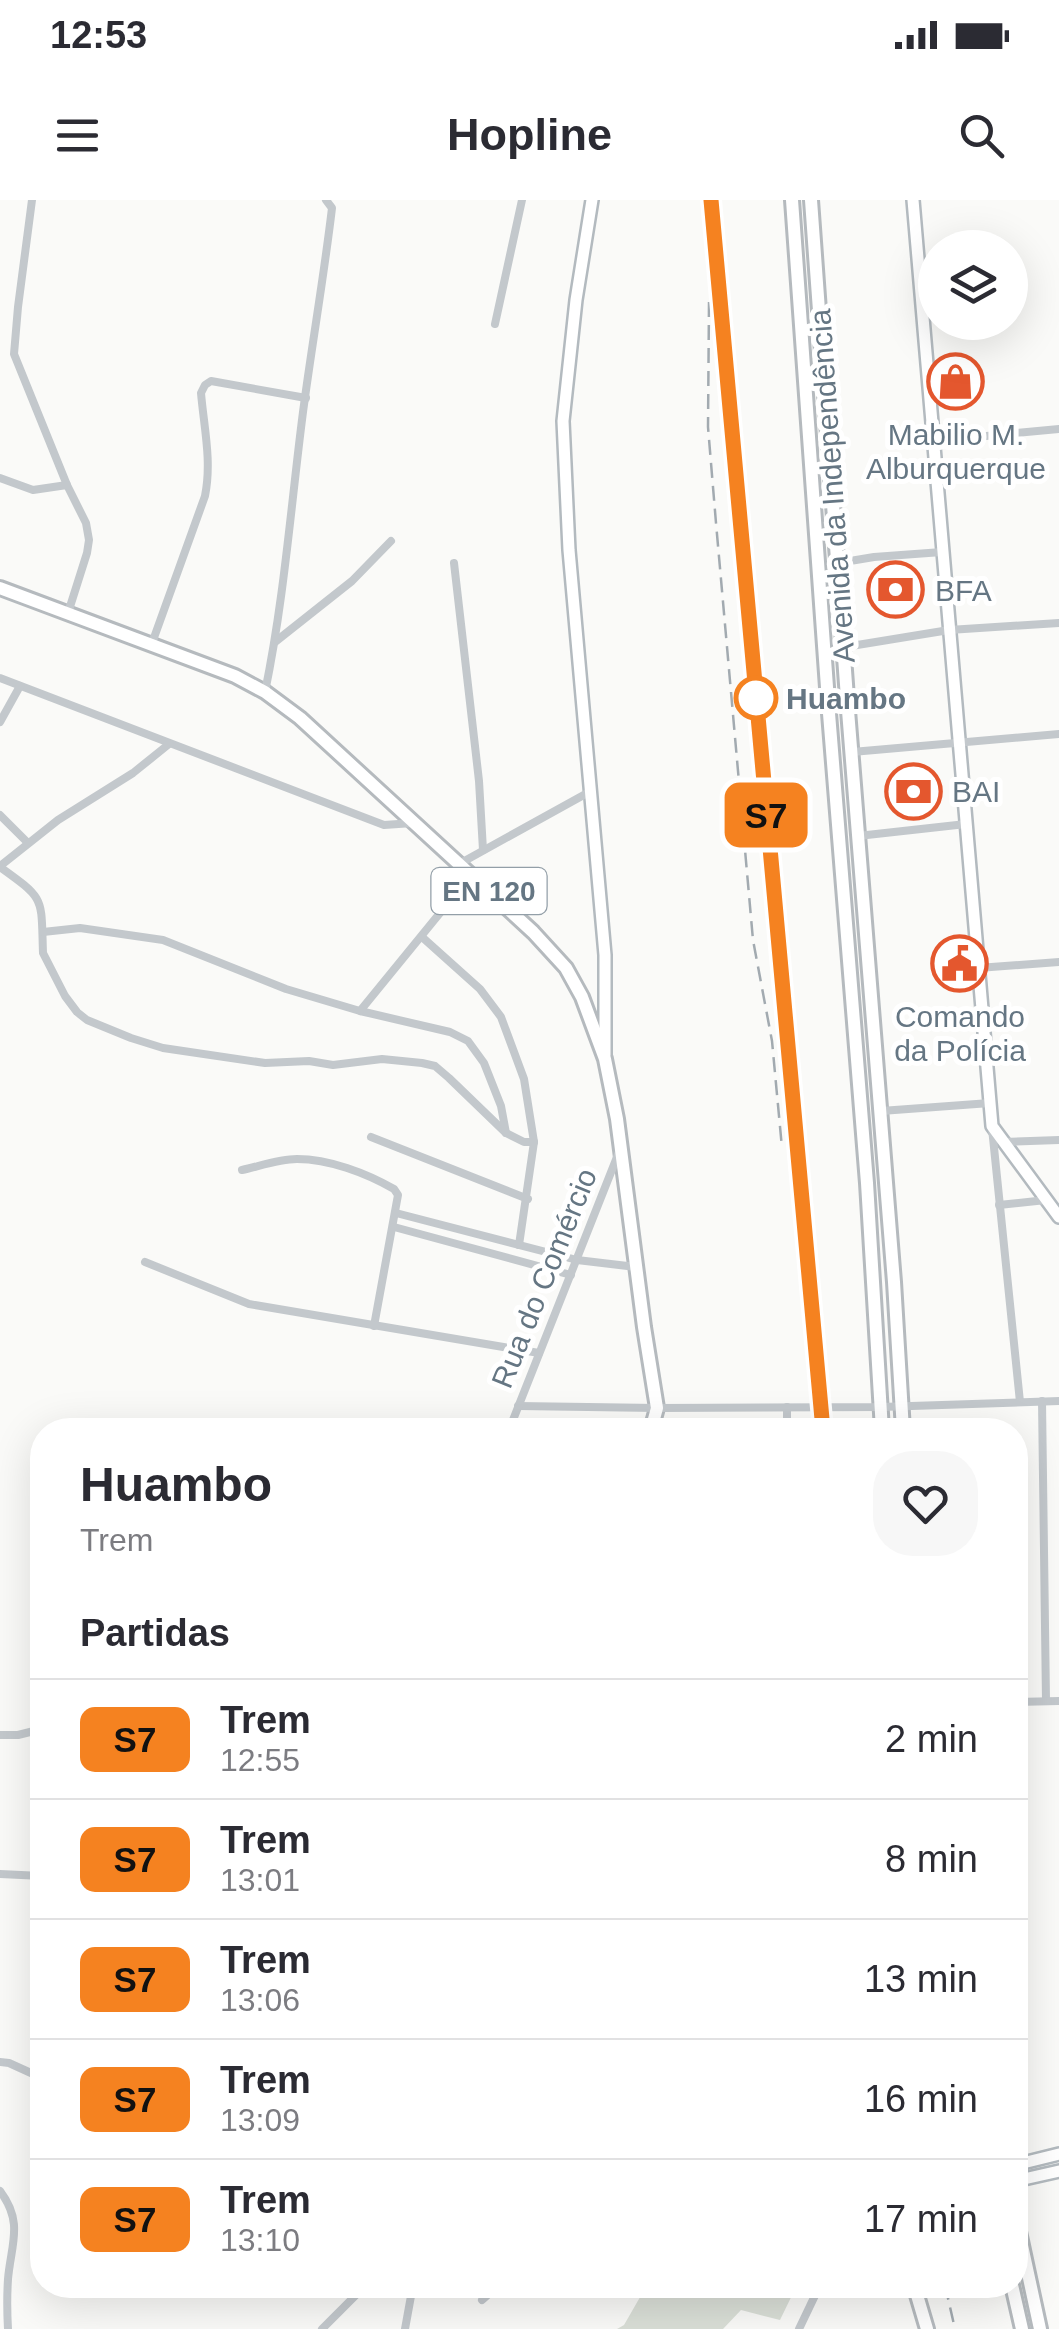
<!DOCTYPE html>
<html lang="pt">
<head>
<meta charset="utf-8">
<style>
	:root { --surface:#fff; --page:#f7f7f7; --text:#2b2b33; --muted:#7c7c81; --line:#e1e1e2 }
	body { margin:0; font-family:Helvetica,sans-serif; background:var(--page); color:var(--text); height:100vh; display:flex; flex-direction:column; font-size:38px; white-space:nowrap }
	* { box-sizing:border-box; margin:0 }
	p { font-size:32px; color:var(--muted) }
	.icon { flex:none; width:55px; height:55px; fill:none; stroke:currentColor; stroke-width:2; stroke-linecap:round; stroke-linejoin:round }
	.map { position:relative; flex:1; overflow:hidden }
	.sheet { position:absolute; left:30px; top:1218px; width:998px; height:880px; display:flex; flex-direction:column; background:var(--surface); border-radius:40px; box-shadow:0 10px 40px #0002 }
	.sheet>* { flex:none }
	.badge { padding:0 20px; border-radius:15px; font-size:35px; line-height:65px }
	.controls { position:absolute; left:918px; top:30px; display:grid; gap:20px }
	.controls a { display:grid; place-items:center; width:110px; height:110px; border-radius:50%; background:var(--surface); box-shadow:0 10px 40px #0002; font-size:50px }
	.map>.badge { position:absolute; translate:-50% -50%; box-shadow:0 0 0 5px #fff }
	h2 { padding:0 50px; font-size:38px; line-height:90px }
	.round { display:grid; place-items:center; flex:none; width:105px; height:105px; border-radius:40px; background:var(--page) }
	.overview { display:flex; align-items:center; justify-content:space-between; height:170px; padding:0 50px }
	h1 { font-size:48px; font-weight:700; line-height:75px }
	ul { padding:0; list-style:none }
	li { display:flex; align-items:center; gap:30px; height:120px; padding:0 50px; border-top:2px solid var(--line) }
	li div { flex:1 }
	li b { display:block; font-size:38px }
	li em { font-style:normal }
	li .badge { min-width:110px; font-weight:700; text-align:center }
	.status { display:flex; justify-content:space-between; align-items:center; height:70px; padding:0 50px; background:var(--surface); direction:ltr }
	.status svg { height:28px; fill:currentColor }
	header { display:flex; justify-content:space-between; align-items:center; height:130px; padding:0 50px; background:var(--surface); font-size:45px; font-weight:700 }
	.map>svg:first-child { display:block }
	.green { fill:#dadfd7 }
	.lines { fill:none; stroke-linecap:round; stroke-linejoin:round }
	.secondary-casing { stroke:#b3babf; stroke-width:16 }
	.primary-casing { stroke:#b5babe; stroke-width:18 }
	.street { stroke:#c3c8cc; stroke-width:8 }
	.secondary { stroke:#fff; stroke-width:11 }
	.primary { stroke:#fff; stroke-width:12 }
	.rail { stroke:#a2aab0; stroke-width:2.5; stroke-dasharray:15 8; stroke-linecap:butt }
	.line-casing { stroke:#fff; stroke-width:22 }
	.line { stroke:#f58220; stroke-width:15 }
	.stop-dot { fill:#fff; stroke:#f58220; stroke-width:5 }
	.labels { text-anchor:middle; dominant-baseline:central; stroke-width:10; stroke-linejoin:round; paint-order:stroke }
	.shield { fill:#fff; stroke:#939fa8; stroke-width:2.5 }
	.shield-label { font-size:28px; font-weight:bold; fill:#657683 }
	.poi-label { font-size:30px; fill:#657683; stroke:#fff }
	.street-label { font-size:30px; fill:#657683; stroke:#fff }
	.stop-label { font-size:30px; font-weight:bold; fill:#657683; stroke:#fff; text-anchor:start }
</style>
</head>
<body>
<div class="status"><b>12:53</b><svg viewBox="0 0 49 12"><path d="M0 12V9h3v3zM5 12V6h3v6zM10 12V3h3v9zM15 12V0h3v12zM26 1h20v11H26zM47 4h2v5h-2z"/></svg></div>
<header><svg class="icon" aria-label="menu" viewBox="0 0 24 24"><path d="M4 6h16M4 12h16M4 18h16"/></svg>Hopline<svg class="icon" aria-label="search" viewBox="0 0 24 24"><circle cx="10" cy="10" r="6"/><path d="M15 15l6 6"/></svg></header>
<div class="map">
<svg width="1059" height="2129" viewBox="0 0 1059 2129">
	<rect width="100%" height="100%" fill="#fafaf8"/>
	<path class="green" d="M647,2085H797L780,2120L741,2110L723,2129H617L624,2125Z"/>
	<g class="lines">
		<defs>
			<g id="secondary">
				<path d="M592,0L576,100L563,221L569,350L605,755V855"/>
				<path d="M913,0L992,926L1059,1017"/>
				<path d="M1015,1965L1059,1954"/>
				<path d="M1015,1981L1059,1971"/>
			</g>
			<g id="primary">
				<path d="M792,0L828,501L867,983L882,1230"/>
				<path d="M811,0L847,498L894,1082L903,1230"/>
				<path d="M0,388L235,476L265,492L300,518L533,732L566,768L582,797L605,859L617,919L644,1127L657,1208L651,1230"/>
				<path d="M1015,2013L1040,2129"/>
				<path d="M914,2085L927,2129"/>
				<path d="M1012,2085L1022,2129"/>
			</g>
		</defs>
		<use href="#secondary" class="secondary-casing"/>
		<use href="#primary" class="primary-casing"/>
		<g class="street">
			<path d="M32,0L18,107L14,154L67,285L86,323L89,340L87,353L68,413"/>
			<path d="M495,124L522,0"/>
			<path d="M933,241L1059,229"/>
			<path d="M0,278L33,290L67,285"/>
			<path d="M454,363L479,581L483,650"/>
			<path d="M838,363L874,357L942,352"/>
			<path d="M275,442L352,381L391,341"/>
			<path d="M151,446L205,296C212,261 204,228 201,193L205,185L211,181L306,198"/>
			<path d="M845,447L949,430L1059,423"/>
			<path d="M0,478L384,625L413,623"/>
			<path d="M265,492C284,400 291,305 303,212C312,144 324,76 332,8L326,0"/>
			<path d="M0,522L20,486"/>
			<path d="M852,552L1059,534"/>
			<path d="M0,615L28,643"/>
			<path d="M858,636L966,624"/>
			<path d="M459,664L591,591"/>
			<path d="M0,666L58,620L133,573L169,544"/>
			<path d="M0,667C46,700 41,697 43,753L65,796L77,812L87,820L131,838L163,848L265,863L309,861L333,865L382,859L422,863L435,866L449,878L506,933L524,942H534"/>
			<path d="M43,732L80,728L163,740L286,789L360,811L450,832L468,841L484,863L501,906L506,933"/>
			<path d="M422,737L480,789L501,817L524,879L534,942L519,1045"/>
			<path d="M978,768L1059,762"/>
			<path d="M360,811L471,675"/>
			<path d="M881,911L990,903"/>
			<path d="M992,928L1020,1202"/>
			<path d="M371,937L528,999"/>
			<path d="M1004,942L1059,940"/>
			<path d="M242,970C260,966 279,959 297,959C329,959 366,973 394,989L398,995L374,1126"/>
			<path d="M999,1005L1046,1000"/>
			<path d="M396,1013L577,1060L636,1067"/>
			<path d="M394,1027L571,1075"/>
			<path d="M145,1062L249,1104L539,1153"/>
			<path d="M1042,1201L1046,1501"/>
			<path d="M518,1206L657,1208L881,1207L1059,1201"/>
			<path d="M787,1207V1230"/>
			<path d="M509,1230L619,952"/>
			<path d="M1015,1502L1059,1501"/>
			<path d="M0,1535H18L42,1529"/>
			<path d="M0,1674L42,1676"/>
			<path d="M0,1862L9,1863L42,1878"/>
			<path d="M0,1991C24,2023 11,2044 8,2079C7,2095 7,2112 8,2129"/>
			<path d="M482,2100L499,2085"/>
			<path d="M322,2129L366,2085"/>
			<path d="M405,2129L413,2085"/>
			<path d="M799,2129L820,2085"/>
		</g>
		<use href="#secondary" class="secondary"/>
		<use href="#primary" class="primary"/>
		<g class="rail">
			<path d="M712,0L823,1230"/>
			<path d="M709,102L708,227L716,323L753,740L772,841L782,948"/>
			<path d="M945,2085L955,2129"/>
		</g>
	</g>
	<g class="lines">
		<defs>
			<path id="line" d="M711,0L823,1230"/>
		</defs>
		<use href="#line" class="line-casing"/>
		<use href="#line" class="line"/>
	</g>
	<defs>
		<symbol id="shop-ring" viewBox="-11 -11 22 22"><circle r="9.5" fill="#fff" stroke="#e4572e" stroke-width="1.5"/><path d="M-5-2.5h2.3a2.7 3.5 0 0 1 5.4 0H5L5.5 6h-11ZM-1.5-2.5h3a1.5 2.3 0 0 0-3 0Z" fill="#e4572e"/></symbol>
		<symbol id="bank-ring" viewBox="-11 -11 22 22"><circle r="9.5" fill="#fff" stroke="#e4572e" stroke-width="1.5"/><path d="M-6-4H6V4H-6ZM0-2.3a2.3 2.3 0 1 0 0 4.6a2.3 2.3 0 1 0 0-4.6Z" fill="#e4572e"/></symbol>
		<symbol id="civic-ring" viewBox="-11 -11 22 22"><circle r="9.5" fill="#fff" stroke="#e4572e" stroke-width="1.5"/><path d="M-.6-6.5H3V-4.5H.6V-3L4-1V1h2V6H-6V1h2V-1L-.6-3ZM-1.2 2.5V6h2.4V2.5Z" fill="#e4572e"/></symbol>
	</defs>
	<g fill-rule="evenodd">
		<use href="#shop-ring" x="924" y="150" width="63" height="63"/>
		<use href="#bank-ring" x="864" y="358" width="63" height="63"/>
		<use href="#bank-ring" x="882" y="560" width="63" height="63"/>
		<use href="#civic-ring" x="928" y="732" width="63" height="63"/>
	</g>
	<circle class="stop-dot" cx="756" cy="498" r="20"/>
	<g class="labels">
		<rect class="shield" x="431.5" y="668" width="115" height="46" rx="8"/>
		<g class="shield-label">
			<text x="489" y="691">EN 120</text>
		</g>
		<g class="poi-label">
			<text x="956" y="234">Mabilio M.<tspan x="956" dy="34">Alburquerque</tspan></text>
			<text x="935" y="390" text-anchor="start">BFA</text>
			<text x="952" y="591" text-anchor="start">BAI</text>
			<text x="960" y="816">Comando<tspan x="960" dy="34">da Polícia</tspan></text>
		</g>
		<g class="street-label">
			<text transform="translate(832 286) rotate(-94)">Avenida da Independência</text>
			<text transform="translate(544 1078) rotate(-68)">Rua do Comércio</text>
		</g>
		<g class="stop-label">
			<text x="786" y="498">Huambo</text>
		</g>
	</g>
</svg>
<div class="controls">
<a><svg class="icon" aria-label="layers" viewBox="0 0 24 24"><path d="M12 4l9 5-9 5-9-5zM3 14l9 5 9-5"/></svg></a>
</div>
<b class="badge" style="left:766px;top:615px;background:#f58220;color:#111">S7</b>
<section class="sheet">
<div class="overview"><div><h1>Huambo</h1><p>Trem</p></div><a class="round"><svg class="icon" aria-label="heart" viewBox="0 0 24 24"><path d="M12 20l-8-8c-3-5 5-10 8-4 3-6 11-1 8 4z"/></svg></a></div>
<h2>Partidas</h2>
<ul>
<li><span class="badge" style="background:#f58220;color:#111">S7</span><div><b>Trem</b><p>12:55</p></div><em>2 min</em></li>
<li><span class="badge" style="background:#f58220;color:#111">S7</span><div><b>Trem</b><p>13:01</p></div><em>8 min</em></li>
<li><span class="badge" style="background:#f58220;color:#111">S7</span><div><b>Trem</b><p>13:06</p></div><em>13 min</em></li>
<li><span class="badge" style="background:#f58220;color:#111">S7</span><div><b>Trem</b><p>13:09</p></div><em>16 min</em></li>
<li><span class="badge" style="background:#f58220;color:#111">S7</span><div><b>Trem</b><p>13:10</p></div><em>17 min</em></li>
</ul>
</section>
</div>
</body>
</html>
